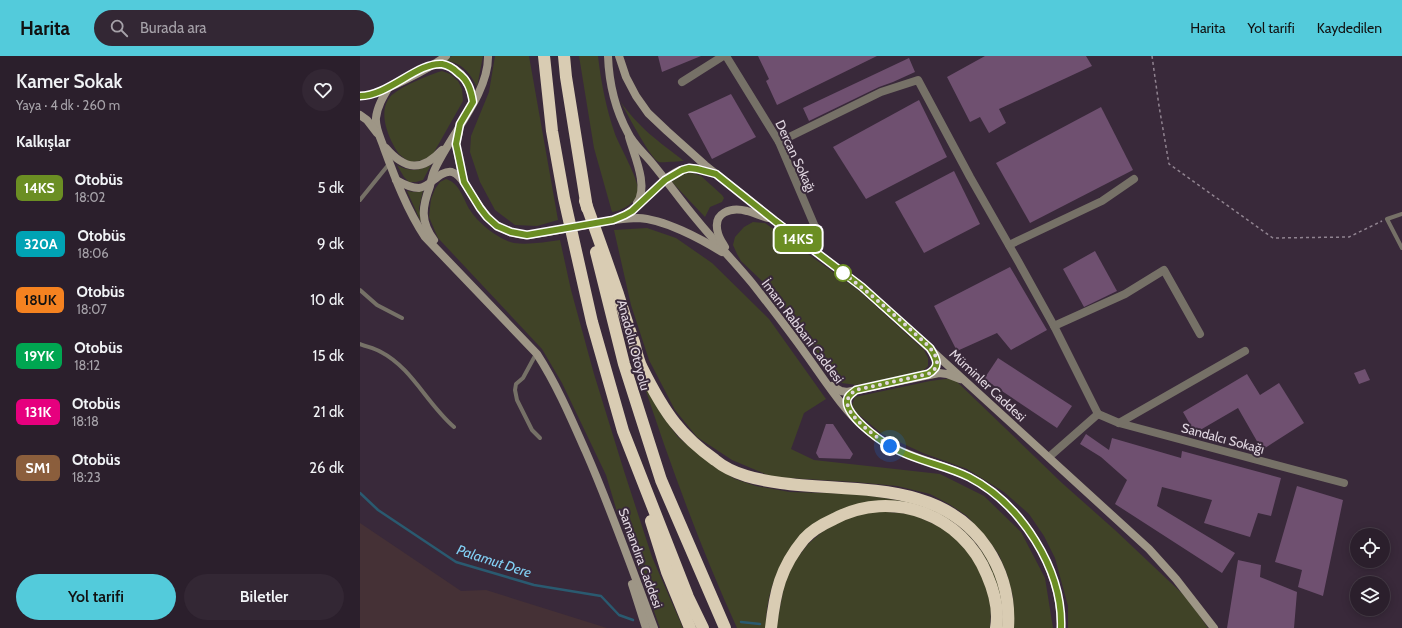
<!DOCTYPE html>
<html lang="tr">
<head>
<meta charset="utf-8">
<style>
	:root { --surface:#2b1f2c; --page:#332734; --text:#f1f3f6; --muted:#a6a2a9; --line:#473d48; --accent:#53cbdb }
	body { margin:0; font-family:Cabin,sans-serif; background:var(--page); color:var(--text); height:100vh; display:flex; flex-direction:column; font-size:15px; white-space:nowrap }
	* { box-sizing:border-box; margin:0 }
	p { font-size:13px; color:var(--muted) }
	.icon { flex:none; width:22px; height:22px; fill:none; stroke:currentColor; stroke-width:2; stroke-linecap:round; stroke-linejoin:round }
	.map { position:relative; flex:1; overflow:hidden }
	.side { display:flex; flex-direction:column; background:var(--surface); width:360px }
	.side>* { flex:none }
	.badge { padding:0 8px; border-radius:6px; font-size:14px; line-height:26px }
	.fabs { position:absolute; left:990px; top:472px; display:grid; gap:8px }
	.fabs a { display:grid; place-items:center; width:40px; height:40px; border-radius:50%; background:var(--surface); box-shadow:0 2px 10px #0003,0 0 0 1px var(--line); font-size:20px }
	.you { position:absolute; width:20px; height:20px; margin:-10px; border:3px solid #fff; border-radius:50%; background:#1a73e8; box-shadow:0 0 0 6px #1a73e833 }
	.map>.badge { position:absolute; translate:-50% -50%; box-shadow:0 0 0 2px #fff }
	h2 { padding:0 16px; font-size:15px; line-height:36px }
	.round { display:grid; place-items:center; flex:none; width:42px; height:42px; border-radius:21px; background:var(--page) }
	.headline { display:flex; align-items:center; justify-content:space-between; height:68px; padding:0 16px }
	h1 { font-size:19px; font-weight:600; line-height:30px }
	.primary-button { display:flex; gap:8px; margin-top:auto; padding:8px 16px }
	.primary-button a { flex:1; height:46px; border-radius:24px; background:var(--accent); color:#111; font-size:16px; font-weight:600; line-height:46px; text-align:center }
	.primary-button a+a { background:var(--page); color:var(--text) }
	ul { padding:0; list-style:none }
	li { display:flex; align-items:center; gap:12px; height:56px; padding:0 16px }
	li div { flex:1 }
	li b { display:block; font-size:15px }
	li em { font-style:normal }
	li .badge { min-width:44px; font-weight:700; text-align:center }
	header { display:flex; align-items:center; gap:24px; box-sizing:border-box; height:56px; padding:0 20px; background:var(--accent); color:#111 }
	header strong { font-size:19px }
	nav { display:flex; gap:22px; margin-inline-start:auto; font-size:14px }
	.search { width:280px; height:36px; background:var(--page); display:flex; align-items:center; gap:10px; box-sizing:border-box; padding:0 14px; border-radius:22px; color:var(--muted); font-size:15px }
	main { display:flex; flex:1; min-height:0 }
	.map>svg:first-child { display:block }
	.commercial { fill:#453136 }
	.green { fill:#404327 }
	.lines { fill:none; stroke-linecap:round; stroke-linejoin:round }
	.stream { stroke:#2a5a70; stroke-width:2.5 }
	.building { fill:#6f5070 }
	.path { stroke:#908390; stroke-width:1.5; stroke-dasharray:3 3; stroke-linecap:butt }
	.lane { stroke:#767167; stroke-width:4 }
	.street { stroke:#767167; stroke-width:8 }
	.secondary { stroke:#9e9686; stroke-width:8 }
	.highway { stroke:#d9ccb3; stroke-width:12 }
	.secondary-bridge { stroke:#9e9686; stroke-width:8 }
	.line-casing { stroke:#fff; stroke-width:9 }
	.line { stroke:#6b8e23; stroke-width:6 }
	.walk { stroke:#e2d8e2; stroke-width:4; stroke-dasharray:0 7.2 }
	.stop-dot { fill:#fff; stroke:#6b8e23; stroke-width:2 }
	.labels { text-anchor:middle; dominant-baseline:central; stroke-width:4; stroke-linejoin:round; paint-order:stroke }
	.street-label { font-size:13px; fill:#e2d8e2; stroke:#39293a }
	.water-label { font-size:14px; font-style:italic; fill:#82d0f5; stroke:#39293a }
</style>
</head>
<body>
<header>
<strong>Harita</strong>
<div class="search"><svg class="icon" aria-label="search" viewBox="0 0 24 24"><circle cx="10" cy="10" r="6"/><path d="M15 15l6 6"/></svg>Burada ara</div>
<nav><a>Harita</a><a>Yol tarifi</a><a>Kaydedilen</a></nav>
</header>
<main>
<section class="side">
<div class="headline"><div><h1>Kamer Sokak</h1><p>Yaya · 4 dk · 260 m</p></div><a class="round"><svg class="icon" aria-label="heart" viewBox="0 0 24 24"><path d="M12 20l-8-8c-3-5 5-10 8-4 3-6 11-1 8 4z"/></svg></a></div>
<h2>Kalkışlar</h2>
<ul>
<li><span class="badge" style="background:#6b8e23;color:#fff">14KS</span><div><b>Otobüs</b><p>18:02</p></div><em>5 dk</em></li>
<li><span class="badge" style="background:#00a3b4;color:#fff">320A</span><div><b>Otobüs</b><p>18:06</p></div><em>9 dk</em></li>
<li><span class="badge" style="background:#f58220;color:#111">18UK</span><div><b>Otobüs</b><p>18:07</p></div><em>10 dk</em></li>
<li><span class="badge" style="background:#00a651;color:#fff">19YK</span><div><b>Otobüs</b><p>18:12</p></div><em>15 dk</em></li>
<li><span class="badge" style="background:#e6007e;color:#fff">131K</span><div><b>Otobüs</b><p>18:18</p></div><em>21 dk</em></li>
<li><span class="badge" style="background:#8b5e3c;color:#fff">SM1</span><div><b>Otobüs</b><p>18:23</p></div><em>26 dk</em></li>
</ul>
<div class="primary-button"><a>Yol tarifi</a><a>Biletler</a></div>
</section>
<div class="map">
<svg width="1042" height="572" viewBox="0 0 1042 572">
	<rect width="100%" height="100%" fill="#39293a"/>
	<path class="commercial" d="M0,467L101,535L126,534L247,572H0Z"/>
	<g class="green">
		<path d="M92,0H123L117,31C110,17 102,6 85,5Z"/>
		<path d="M135,0H169L198,164L177,170L155,169L135,154L120,126L110,96L111,80L129,36Z"/>
		<path d="M219,0H238C241,26 246,52 255,78C260,91 278,122 278,134C278,146 262,155 252,156L234,92Z"/>
		<path d="M82,15L90,18L98,25L102,33L103,45L73,98C65,104 58,106 49,106C46,103 42,101 39,98C29,84 17,56 30,41C39,31 69,19 82,15Z"/>
		<path d="M260,45C279,72 298,85 324,105C319,105 302,107 299,106C291,104 266,55 260,45Z"/>
		<path d="M37,109C49,116 59,115 71,109L63,124L56,126H49L44,121Z"/>
		<path d="M330,116L341,120L362,139L364,142L362,146L350,151L345,161L311,125C316,119 322,117 330,116Z"/>
		<path d="M86,123C100,127 103,143 110,154C117,166 139,184 154,187C169,189 185,186 200,184L211,234L234,318L264,415L292,501L323,572H300L260,459H258L246,419L202,327L182,293L78,182L69,161L71,143L75,133L80,126Z"/>
		<path d="M47,135L55,136L63,135L59,152L62,165L61,166Z"/>
		<path d="M393,166L405,167L498,234L564,294L568,302V310L561,317L496,329L482,327L471,318L422,248L401,224L381,205L377,198L373,189L375,181L384,171Z"/>
		<path d="M287,172L316,182L352,207L409,263L466,343L444,357L431,393L454,404L580,418L624,440L661,476L685,522L693,572H654L653,541L647,518L639,499L627,482L607,460L589,448L570,438L537,430L495,426L412,421L372,404L337,381L315,354L289,304L271,249L254,174Z"/>
		<path d="M593,322L702,427L756,475L828,543L848,572H708V550L695,502L684,480L669,458L644,436L607,413L563,397L522,378L497,357L492,349L495,341L570,325Z"/>
		<path d="M282,323L304,362L318,381L355,411L375,423L396,430L430,436L499,438L562,448L601,469L630,505L641,534L643,572H640C638,551 638,526 628,507C621,493 602,469 587,463C576,460 565,458 554,455C543,453 524,446 513,446C504,446 495,449 486,452C436,469 405,520 406,572H377C340,491 310,408 282,323Z"/>
		<path d="M515,455L552,458L587,474L614,502L629,538L631,552L630,572H416L425,525L435,505L448,488L462,476L478,466L495,459Z"/>
	</g>
	<g class="lines">
		<g class="stream">
			<path d="M0,437L18,454L96,506L174,529L241,540L259,559L273,564"/>
			<path d="M381,566L400,568"/>
		</g>
	</g>
	<g class="building">
		<path d="M298,0H341L302,16Z"/>
		<path d="M398,0H517L417,49L406,25L409,23Z"/>
		<path d="M625,0H726L732,10L639,53L646,67L629,77L620,61L610,66L587,21Z"/>
		<path d="M549,2L555,16L533,26L519,31L449,65L443,52Z"/>
		<path d="M371,38L396,81L352,103L328,58Z"/>
		<path d="M559,44L587,101L506,143L473,91Z"/>
		<path d="M741,51L773,114L670,167L636,107Z"/>
		<path d="M594,115L620,168L564,197L535,146Z"/>
		<path d="M735,195L757,235L724,251L703,213Z"/>
		<path d="M650,211L687,274L651,294L637,277L597,295L574,250Z"/>
		<path d="M638,302L712,350L697,372L624,323Z"/>
		<path d="M1005,313L1010,324L999,328L994,317Z"/>
		<path d="M887,318L900,339L919,327L944,367L902,394L878,352L835,377L823,356Z"/>
		<path d="M466,368H473L493,398L490,403L459,402L456,397Z"/>
		<path d="M726,378L749,394L752,382L821,402L822,395L921,422L911,460L898,457L890,481L844,467L852,444L802,431L797,450L875,497L862,517L755,448L767,424L741,401L720,388Z"/>
		<path d="M937,430L983,444L963,540L938,531L942,514L915,506Z"/>
		<path d="M878,504L901,509L900,521L937,536L934,572H867Z"/>
	</g>
	<g class="lines">
		<path class="path" d="M792,0L799,50L809,108L913,182L989,181L1022,165"/>
		<g class="lane">
			<path d="M0,144L29,108"/>
			<path d="M1042,158L1027,163L1042,192"/>
			<path d="M0,234L17,249L42,262"/>
			<path d="M0,288C7,291 14,292 21,296C52,312 67,348 94,371"/>
			<path d="M176,298L163,322L156,328L155,334L157,344L172,374L180,382"/>
		</g>
		<g class="street">
			<path d="M366,0L419,86L456,173L458,187L453,194"/>
			<path d="M322,26L363,0"/>
			<path d="M419,86L521,36L558,24L610,121L658,205L694,270L738,358L689,401"/>
			<path d="M649,189L742,145L774,123"/>
			<path d="M694,270L765,238L804,214L840,278"/>
			<path d="M738,358L759,367L984,427"/>
			<path d="M759,367L885,295"/>
		</g>
		<g class="secondary">
			<path d="M248,0C249,27 255,53 268,77C273,88 284,97 292,107C307,125 321,145 337,164C354,185 374,205 392,227C410,250 428,273 445,297C464,323 482,353 507,374C538,400 572,404 607,420C661,445 702,513 701,572"/>
			<path d="M259,0L266,21L276,40L288,57L307,75L345,109L415,165L502,231L789,493L816,523L854,572"/>
			<path d="M73,9C98,7 109,23 113,46"/>
			<path d="M29,31C23,41 17,51 16,62C15,72 21,83 24,92C35,122 47,154 65,181L177,298C197,329 211,362 226,396C251,453 272,513 294,572"/>
			<path d="M0,40C19,40 70,12 86,0"/>
			<path d="M0,59L7,64L17,77"/>
			<path d="M99,76L96,88L103,124"/>
			<path d="M269,81C274,99 289,131 277,147"/>
			<path d="M26,92C45,114 62,116 82,94"/>
			<path d="M36,124C43,128 51,132 59,132C71,131 79,114 92,116C99,118 103,125 107,131C122,155 134,177 166,179C173,179 181,177 188,176"/>
			<path d="M259,162C283,152 304,113 330,112C337,112 345,115 352,117"/>
			<path d="M253,164C262,163 270,162 278,162C304,163 341,183 362,196"/>
			<path d="M74,184C60,165 62,151 70,130C71,125 72,120 74,115C89,80 129,38 128,0"/>
			<path d="M365,191C362,186 359,182 358,177C352,156 371,151 387,155C394,157 401,160 408,162"/>
			<path d="M472,330L481,335L487,336L579,317L587,318L600,323"/>
			<path d="M272,528L286,572"/>
		</g>
		<g class="highway">
			<path d="M184,0L192,75L204,142L232,266L263,375L328,541L343,572"/>
			<path d="M204,0L206,21L227,152"/>
			<path d="M225,145C236,175 247,206 258,238C263,254 268,270 274,286C276,294 278,304 282,312C291,330 302,351 315,367C326,381 341,394 355,404C373,419 399,424 421,427C492,437 581,423 627,492C643,516 650,543 648,572"/>
			<path d="M236,196L264,308L301,424L365,572"/>
			<path d="M291,465L307,516L330,572"/>
			<path d="M411,572C415,536 420,512 444,483C452,474 463,468 474,463C532,432 603,459 627,519C634,535 639,555 636,572"/>
		</g>
		<path class="secondary-bridge" d="M188,176L253,164"/>
	</g>
	<g class="lines">
		<defs>
			<path id="line" d="M0,40C28,40 58,6 82,8C88,9 94,13 98,17C108,24 111,34 113,46L100,68L96,88L99,102L104,126L120,152L127,161L137,170L151,176L167,179L253,164L265,159L272,155L305,124L322,114L329,112L337,113L356,118L415,165L502,231L570,292C577,303 581,311 568,318L496,334C492,337 487,340 487,345C486,360 518,383 530,390C554,405 583,408 609,421C661,448 703,513 701,572"/>
		</defs>
		<use href="#line" class="line-casing"/>
		<use href="#line" class="line"/>
		<path class="walk" d="M483,217L478,213C503,232 527,252 551,274C559,282 571,290 576,301C579,309 575,315 568,318L496,334C493,336 489,339 488,343C482,358 519,383 530,390"/>
	</g>
	<circle class="stop-dot" cx="483" cy="217" r="8"/>
	<g class="labels">
		<g class="street-label">
			<text transform="translate(436 100) rotate(65)">Dercan Sokağı</text>
			<text transform="translate(443 275) rotate(53)">İmam Rabbani Caddesi</text>
			<text transform="translate(274 289) rotate(75)">Anadolu Otoyolu</text>
			<text transform="translate(628 329) rotate(43)">Müminler Caddesi</text>
			<text transform="translate(863 382) rotate(15)">Sandalcı Sokağı</text>
			<text transform="translate(281 502) rotate(70)">Samandıra Caddesi</text>
		</g>
		<g class="water-label">
			<text transform="translate(134 505) rotate(18)">Palamut Dere</text>
		</g>
	</g>
</svg>
<div class="fabs">
<a><svg class="icon" aria-label="locate" viewBox="0 0 24 24"><circle cx="12" cy="12" r="6"/><path d="M12 2v4M12 18v4M2 12h4M18 12h4"/></svg></a>
<a><svg class="icon" aria-label="layers" viewBox="0 0 24 24"><path d="M12 4l9 5-9 5-9-5zM3 14l9 5 9-5"/></svg></a>
</div>
<div class="you" style="left:530px;top:390px"></div>
<b class="badge" style="left:438px;top:183px;background:#6b8e23;color:#fff">14KS</b>
</div>
</main>
</body>
</html>
